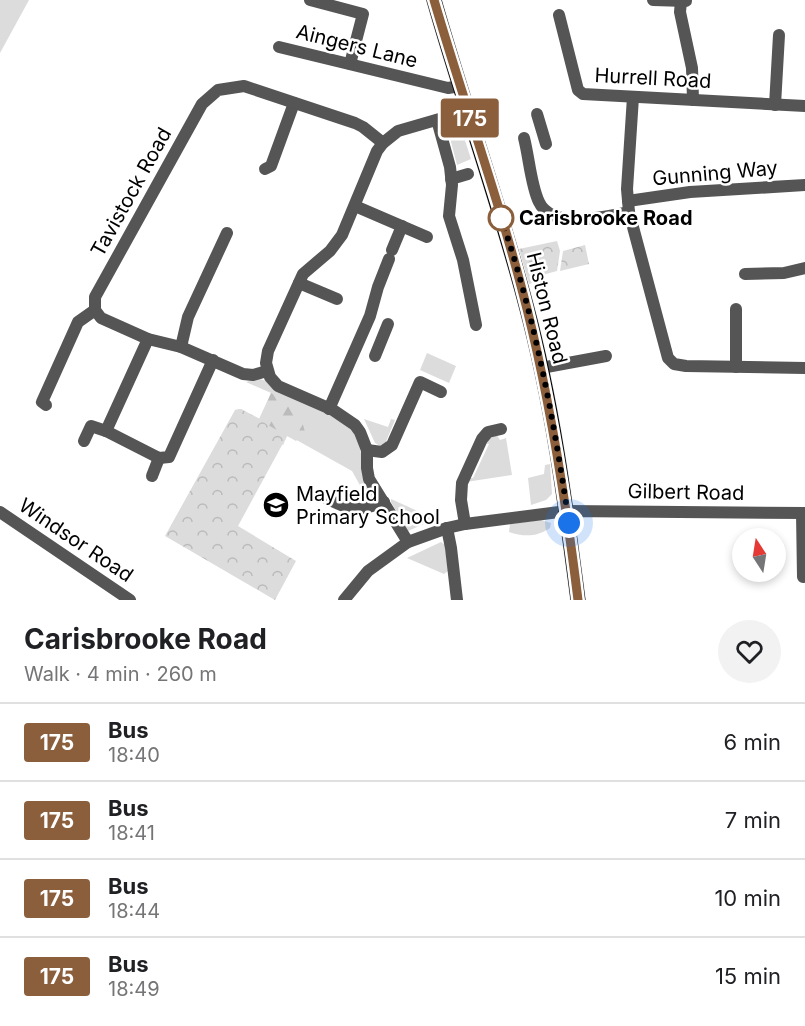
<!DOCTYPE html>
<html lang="en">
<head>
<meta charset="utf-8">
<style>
	:root { --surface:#fff; --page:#f2f2f2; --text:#202124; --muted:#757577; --line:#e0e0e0 }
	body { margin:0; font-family:Inter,sans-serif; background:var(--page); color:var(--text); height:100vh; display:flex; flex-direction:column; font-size:22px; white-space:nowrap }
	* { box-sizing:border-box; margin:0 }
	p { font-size:20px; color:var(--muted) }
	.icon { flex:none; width:33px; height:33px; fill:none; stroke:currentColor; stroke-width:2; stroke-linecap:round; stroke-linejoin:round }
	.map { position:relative; height:600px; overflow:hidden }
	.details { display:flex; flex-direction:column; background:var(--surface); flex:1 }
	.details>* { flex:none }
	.badge { padding:0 12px; border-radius:4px; font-size:21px; line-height:39px }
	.needle { width:39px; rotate:348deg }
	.tools { position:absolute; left:732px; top:528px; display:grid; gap:12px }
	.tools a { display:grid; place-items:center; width:54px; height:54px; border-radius:50%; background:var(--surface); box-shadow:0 3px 9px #0003; font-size:30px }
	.you { position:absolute; width:30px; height:30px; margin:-15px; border:4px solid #fff; border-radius:50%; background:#1a73e8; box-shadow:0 0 0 9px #1a73e833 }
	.map>.badge { position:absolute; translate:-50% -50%; box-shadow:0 0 0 3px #fff }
	.round { display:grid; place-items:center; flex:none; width:63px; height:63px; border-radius:32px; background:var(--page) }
	.head { display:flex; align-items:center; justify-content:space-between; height:102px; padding:0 24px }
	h1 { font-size:28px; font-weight:700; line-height:45px }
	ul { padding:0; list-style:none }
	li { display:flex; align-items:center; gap:18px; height:78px; padding:0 24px; border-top:2px solid var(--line) }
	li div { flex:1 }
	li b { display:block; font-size:22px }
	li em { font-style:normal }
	li .badge { min-width:66px; font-weight:700; text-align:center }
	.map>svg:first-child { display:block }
	.grass { fill:#dcdcdc }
	.forest { fill:url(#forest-firs) }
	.park { fill:url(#park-crowns) }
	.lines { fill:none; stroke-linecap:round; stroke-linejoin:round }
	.major-casing { stroke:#dbdbdb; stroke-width:16 }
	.minor { stroke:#555; stroke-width:12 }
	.major { stroke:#000; stroke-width:15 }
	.line-casing { stroke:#fff; stroke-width:14 }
	.line { stroke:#8b5e3c; stroke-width:9 }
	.walk { stroke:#000; stroke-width:6; stroke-dasharray:0 10.8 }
	.stop-dot { fill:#fff; stroke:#8b5e3c; stroke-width:3 }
	.labels { text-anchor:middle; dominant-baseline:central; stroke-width:5; stroke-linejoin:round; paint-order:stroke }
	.street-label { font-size:20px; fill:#000; stroke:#fff }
	.stop-label { font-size:20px; font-weight:bold; fill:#000; stroke:#fff; text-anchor:start }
	.poi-label { font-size:20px; fill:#000; stroke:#fff; text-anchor:start }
</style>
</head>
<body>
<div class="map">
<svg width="805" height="600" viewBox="0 0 805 600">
	<defs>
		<pattern id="forest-firs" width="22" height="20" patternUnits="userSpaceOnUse" patternTransform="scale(1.5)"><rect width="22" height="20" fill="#dcdcdc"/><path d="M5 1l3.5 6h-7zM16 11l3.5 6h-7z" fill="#bbb"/></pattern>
		<pattern id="park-crowns" width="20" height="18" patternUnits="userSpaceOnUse" patternTransform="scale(1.5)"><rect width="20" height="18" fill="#dcdcdc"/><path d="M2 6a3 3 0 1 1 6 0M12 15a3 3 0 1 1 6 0" fill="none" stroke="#bbb"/></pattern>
	</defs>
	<rect width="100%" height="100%" fill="#fff"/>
	<g class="grass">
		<path d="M0,0H29L0,53Z"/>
		<path d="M460,125L471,159L457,165L448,130Z"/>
		<path d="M427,353L456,366L449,383L420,370Z"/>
		<path d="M257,378L266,381L336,417L354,429L360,443L363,478L374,500L370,503L352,471L259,419L271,393L246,382Z"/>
		<path d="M364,419L388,427L391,419L395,420L385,444L380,446L375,443Z"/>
		<path d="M496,434L500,440L506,438L512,475L466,482L467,478H473L489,444L483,443Z"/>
		<path d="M550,464L552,494L546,500L531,505L528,478L544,474L545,465Z"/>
		<path d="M391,499L433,518V520L408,531L391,502Z"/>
		<path d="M541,520L551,523L550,528C537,537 524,537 509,532L510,524Z"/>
		<path d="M441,542L445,545L448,571L444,574L407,558Z"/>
	</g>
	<path class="forest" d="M271,393L307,412L302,421L305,432L296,441L287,436L283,445L235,410L241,409L260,419Z"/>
	<g class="park">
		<path d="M557,241L560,251L557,271L542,275L541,280L529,284L519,249Z"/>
		<path d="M585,245L589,264L560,271L563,251Z"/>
		<path d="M241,409L287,436L238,526L296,561L275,600L165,536L235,410Z"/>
	</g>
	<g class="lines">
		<defs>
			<path id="major" d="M434,0C463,102 499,202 526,305C552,402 565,500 578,600"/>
		</defs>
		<use href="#major" class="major-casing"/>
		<g class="minor">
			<path d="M310,0L363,14L350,64"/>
			<path d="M653,0L686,1"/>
			<path d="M681,1L680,12L692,68L693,100"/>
			<path d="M559,15L578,90L583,94L805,106"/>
			<path d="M279,47L448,88L460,86"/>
			<path d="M633,97L627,189L629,212L668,358L674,364L686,366L805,368"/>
			<path d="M775,105L779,35"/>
			<path d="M537,114L546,144"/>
			<path d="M437,120L450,167L452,185L449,216L463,260L476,325"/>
			<path d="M524,138C529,157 531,186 539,202C552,230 604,217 629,212"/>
			<path d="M265,169L271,166L294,103"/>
			<path d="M451,179L468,174"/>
			<path d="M628,201L690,192L805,185"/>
			<path d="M355,206L427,237"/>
			<path d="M392,250L402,226"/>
			<path d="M745,274L784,273L805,268"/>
			<path d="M299,283L337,299"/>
			<path d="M181,347L188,317L227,233"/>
			<path d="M375,356L388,324"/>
			<path d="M736,367V309"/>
			<path d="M541,368L606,356"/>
			<path d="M267,371L253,375L243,374L181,347L148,339L101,318L95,310V297L202,104L218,90L244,86L355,123L363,127L383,143"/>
			<path d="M46,405L42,402L78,322L95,310"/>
			<path d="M329,409L370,316L378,287L389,259"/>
			<path d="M106,431L148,339"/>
			<path d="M84,441L91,426L106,431L159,458L169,457L213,360"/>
			<path d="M367,450L382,452L392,445L420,382L441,392"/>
			<path d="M152,476L159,458"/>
			<path d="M326,498C351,511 358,512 384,502"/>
			<path d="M0,512L130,600"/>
			<path d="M802,513L803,577"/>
			<path d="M465,524L461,500L462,483L482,439L488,432L501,429"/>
			<path d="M447,528L451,548L457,600"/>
			<path d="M408,542L369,479L367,468V450L360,432L355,425L333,410L278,386L270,377L266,363L268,351L303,274L330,251L342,235L377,151L383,143L398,131L467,111"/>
			<path d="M344,600L368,571L408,542L447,528L465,524L567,511L805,513"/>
		</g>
		<use href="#major" class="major"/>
	</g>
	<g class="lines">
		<defs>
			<path id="line" d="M434,0C464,103 501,205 527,309C551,405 566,502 578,600"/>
		</defs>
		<use href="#line" class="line-casing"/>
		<use href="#line" class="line"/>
		<path class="walk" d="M501,218C535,316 554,421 569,523"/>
	</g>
	<defs>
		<symbol id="school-disc" viewBox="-11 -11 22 22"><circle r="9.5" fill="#000" stroke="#fff"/><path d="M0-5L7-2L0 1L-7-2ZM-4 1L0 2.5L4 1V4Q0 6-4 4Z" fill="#fff"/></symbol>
	</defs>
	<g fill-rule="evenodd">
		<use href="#school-disc" x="261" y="490" width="30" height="30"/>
	</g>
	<circle class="stop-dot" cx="501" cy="218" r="12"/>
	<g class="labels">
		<g class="street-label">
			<text transform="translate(357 46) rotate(14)">Aingers Lane</text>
			<text transform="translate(653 78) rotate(3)">Hurrell Road</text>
			<text transform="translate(715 173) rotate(-5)">Gunning Way</text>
			<text transform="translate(131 192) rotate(-61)">Tavistock Road</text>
			<text transform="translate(547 308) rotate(76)">Histon Road</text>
			<text transform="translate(686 492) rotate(1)">Gilbert Road</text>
			<text transform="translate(76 540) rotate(34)">Windsor Road</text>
		</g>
		<g class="stop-label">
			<text x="519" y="218">Carisbrooke Road</text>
		</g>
		<g class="poi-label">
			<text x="296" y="494">Mayfield<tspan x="296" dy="23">Primary School</tspan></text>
		</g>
	</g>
</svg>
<div class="tools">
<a><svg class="needle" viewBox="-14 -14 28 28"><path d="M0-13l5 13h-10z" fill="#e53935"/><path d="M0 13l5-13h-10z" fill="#757577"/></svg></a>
</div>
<div class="you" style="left:569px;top:523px"></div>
<b class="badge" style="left:470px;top:118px;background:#8b5e3c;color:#fff">175</b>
</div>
<section class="details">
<div class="head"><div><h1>Carisbrooke Road</h1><p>Walk · 4 min · 260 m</p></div><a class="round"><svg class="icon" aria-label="heart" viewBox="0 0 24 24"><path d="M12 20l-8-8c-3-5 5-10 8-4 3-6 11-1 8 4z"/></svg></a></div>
<ul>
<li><span class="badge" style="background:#8b5e3c;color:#fff">175</span><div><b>Bus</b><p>18:40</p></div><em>6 min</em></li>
<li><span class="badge" style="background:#8b5e3c;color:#fff">175</span><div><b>Bus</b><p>18:41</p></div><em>7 min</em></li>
<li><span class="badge" style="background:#8b5e3c;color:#fff">175</span><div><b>Bus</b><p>18:44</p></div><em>10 min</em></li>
<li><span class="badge" style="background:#8b5e3c;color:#fff">175</span><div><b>Bus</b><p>18:49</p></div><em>15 min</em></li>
</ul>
</section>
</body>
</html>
